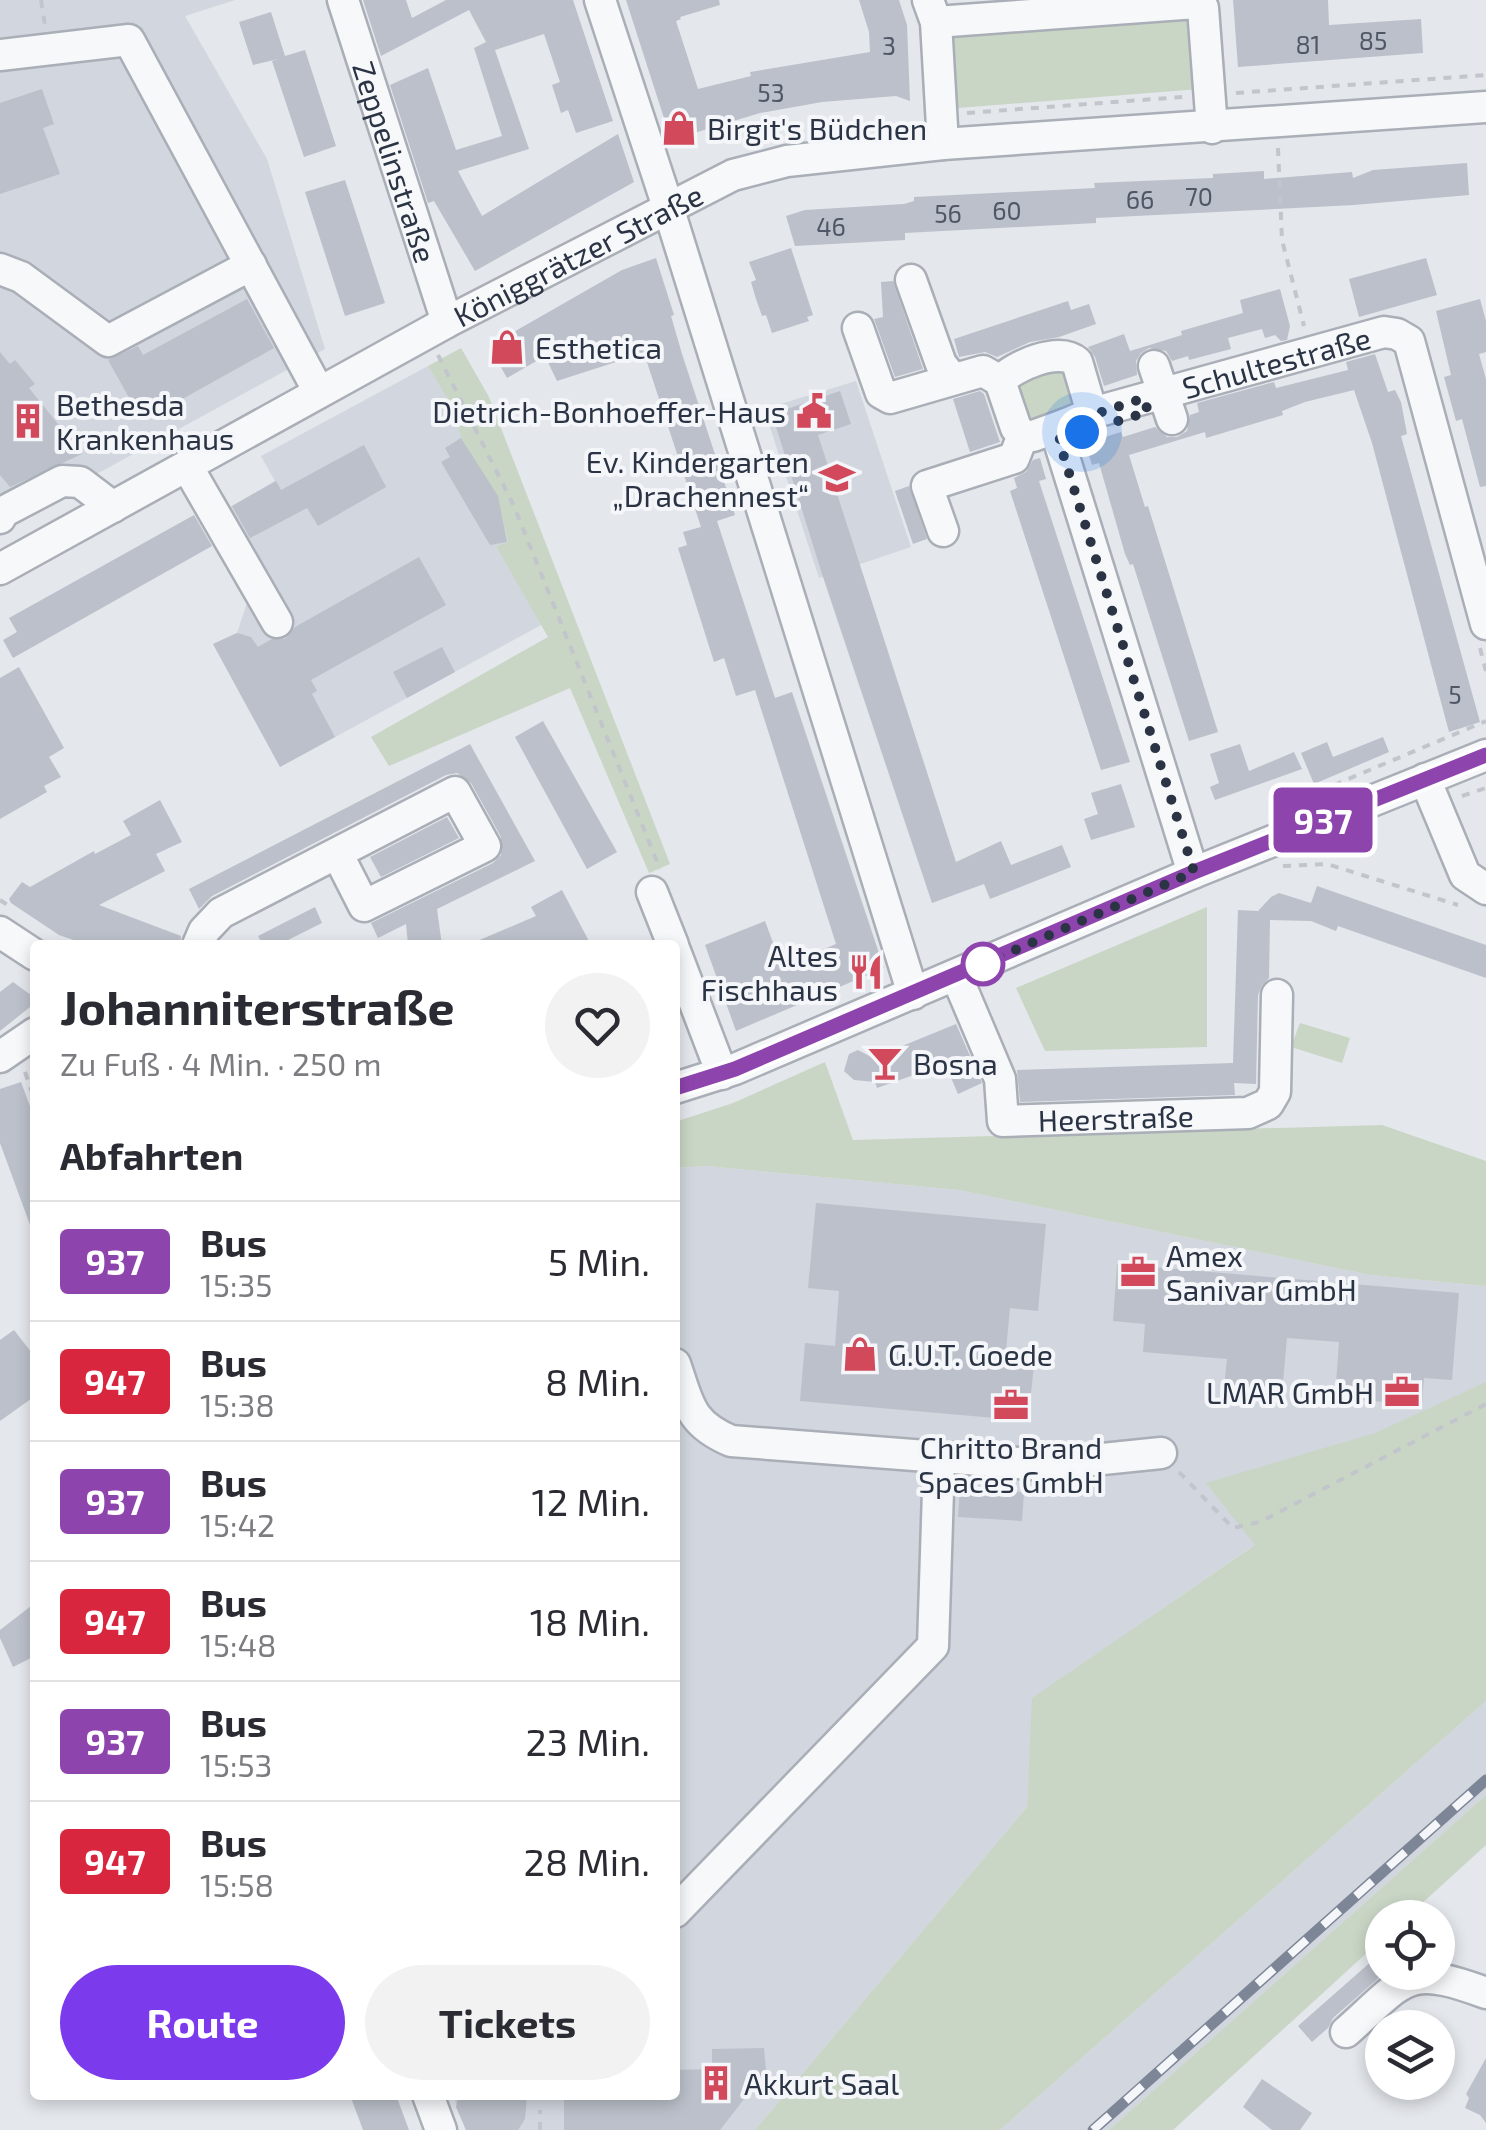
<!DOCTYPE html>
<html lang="de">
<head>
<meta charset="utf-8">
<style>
	:root { --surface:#fff; --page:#f2f2f3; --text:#2b2b33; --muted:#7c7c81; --line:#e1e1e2; --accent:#7c3aed }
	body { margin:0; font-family:"Exo 2",sans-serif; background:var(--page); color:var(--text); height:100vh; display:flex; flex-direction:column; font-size:38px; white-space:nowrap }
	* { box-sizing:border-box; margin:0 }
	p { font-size:32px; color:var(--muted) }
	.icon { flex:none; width:55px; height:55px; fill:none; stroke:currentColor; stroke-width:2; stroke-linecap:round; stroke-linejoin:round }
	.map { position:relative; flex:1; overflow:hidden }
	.details { position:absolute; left:30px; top:940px; width:650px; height:1160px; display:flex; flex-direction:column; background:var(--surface); border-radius:10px; box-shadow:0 5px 15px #0003 }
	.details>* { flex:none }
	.badge { padding:0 20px; border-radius:8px; font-size:35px; line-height:65px }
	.buttons { position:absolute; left:1365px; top:1900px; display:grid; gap:20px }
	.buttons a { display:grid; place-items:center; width:90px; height:90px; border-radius:50%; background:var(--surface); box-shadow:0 5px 15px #0003; font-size:50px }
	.you { position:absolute; width:50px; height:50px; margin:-25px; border:8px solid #fff; border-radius:50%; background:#1a73e8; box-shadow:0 0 0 15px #1a73e833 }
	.map>.badge { position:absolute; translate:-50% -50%; box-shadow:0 0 0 5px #fff }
	h2 { padding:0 30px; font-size:38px; line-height:90px }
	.round { display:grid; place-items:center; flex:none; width:105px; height:105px; border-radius:52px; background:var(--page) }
	.overview { display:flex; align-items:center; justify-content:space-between; height:170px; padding:0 30px }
	h1 { font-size:48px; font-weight:700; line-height:75px }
	.button { display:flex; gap:20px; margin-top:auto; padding:20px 30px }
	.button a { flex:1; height:115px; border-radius:60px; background:var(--accent); color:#fff; font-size:40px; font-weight:700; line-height:115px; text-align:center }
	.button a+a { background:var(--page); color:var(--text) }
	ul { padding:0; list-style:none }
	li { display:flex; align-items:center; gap:30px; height:120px; padding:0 30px; border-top:2px solid var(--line) }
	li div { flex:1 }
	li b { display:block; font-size:38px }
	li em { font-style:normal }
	li .badge { min-width:110px; font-weight:700; text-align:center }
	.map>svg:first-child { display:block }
	.built { fill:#d2d6de }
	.green { fill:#c9d6c5 }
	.building { fill:#bbc0ca }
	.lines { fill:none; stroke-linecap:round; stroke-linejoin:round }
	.minor-casing { stroke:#a9aeb7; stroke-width:35 }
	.path { stroke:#c2c5cb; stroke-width:4; stroke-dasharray:8 8; stroke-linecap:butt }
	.minor { stroke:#f7f8fa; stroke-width:30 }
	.rail-casing { stroke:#7d8696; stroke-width:11 }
	.rail { stroke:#f4f6f9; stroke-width:8; stroke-dasharray:22; stroke-linecap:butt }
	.line-casing { stroke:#fff; stroke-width:22 }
	.line { stroke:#8e44ad; stroke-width:15 }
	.walk { stroke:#2b3445; stroke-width:10; stroke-dasharray:0 18 }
	.stop-dot { fill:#fff; stroke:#8e44ad; stroke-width:5 }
	.labels { text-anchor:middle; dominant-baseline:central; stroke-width:8; stroke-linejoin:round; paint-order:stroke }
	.number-label { font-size:25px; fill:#4f5766 }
	.poi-label { font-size:30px; fill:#2b3445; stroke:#f4f6f9; text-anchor:start }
	.street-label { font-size:30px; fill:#2b3445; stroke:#f4f6f9 }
</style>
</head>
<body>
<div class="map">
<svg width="1486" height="2130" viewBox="0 0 1486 2130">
	<rect width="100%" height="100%" fill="#e4e7ec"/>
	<g class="built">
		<path d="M0,0H235L185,16L267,159L325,349L0,527Z"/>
		<path d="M428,366L453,409L461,438L498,500L508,542L496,546L543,624L280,767L213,644L237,633L249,597L225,510L275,481L261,456Z"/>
		<path d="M856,381L911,547L819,578L764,409Z"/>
		<path d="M707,1166L959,1190L1370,1275L1486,1286V1421L1256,1544L1033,1698L1027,1807L755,2130H466L453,2095H675V1168Z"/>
		<path d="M1486,1701V1795L1109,2130H1000Z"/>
	</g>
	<g class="green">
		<path d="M1190,13L1200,89L958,108L952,27Z"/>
		<path d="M461,348L489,397L670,864L649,873L570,688L389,766L371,737L548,637L496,546L508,542L498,500L461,438L453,409L428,366Z"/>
		<path d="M1051,366L1069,373L1076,400L1071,407L1022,423L1013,385Z"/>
		<path d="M1207,907V1047L1045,1051L1016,988Z"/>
		<path d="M1300,1023L1350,1038L1342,1063L1291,1047Z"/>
		<path d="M825,1062L853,1140L1382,1125L1486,1161V1286L1370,1275L959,1190L707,1166L675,1168V1122L733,1103Z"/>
		<path d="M1486,1382V1701L1000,2130H755L1027,1807L1032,1698L1255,1545L1206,1483L1375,1433Z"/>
		<path d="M1486,1795V1845L1407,1917L1382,1918V1939L1173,2130H1109Z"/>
	</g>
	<g class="building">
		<path d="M363,0H406L412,18L446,0H573L613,121L576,133L568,110L561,113L552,85L560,82L544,34L495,50L529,149L458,171L482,216L618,134L634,182L475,271L434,201L428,203L390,85L428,68L456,150L502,136L474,48L486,42L469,10L381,56Z"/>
		<path d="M626,0H719L720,5L680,17L681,19L676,21L698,89L751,76L750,72L870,52L869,32L859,0H899L907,25L910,101L896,96L822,102L760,113L671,140Z"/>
		<path d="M1233,0H1328L1329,25L1421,19L1423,53L1238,67Z"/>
		<path d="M271,12L285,56L305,50L336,146L304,157L272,61L278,59L253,65L239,22Z"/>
		<path d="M42,89L54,124L43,128L60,174L0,194V103Z"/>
		<path d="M1467,163L1469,195L1354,205L1096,218V223L905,233V240L795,246L786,216L805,210L904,204L914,201V197L1095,188L1094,183L1213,178V174L1264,171V179L1352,172L1353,178L1373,170Z"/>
		<path d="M345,180L385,303L345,316L305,192Z"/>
		<path d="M791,248L813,315L807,317L809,321L772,333L766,315L762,316L756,299L751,282L756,280L749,262Z"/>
		<path d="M656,258L674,315L671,316L682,354L735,515L717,521L775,698L792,692L884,968L736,1031L705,945L765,921L782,967L836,944L755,690L736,696L724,658L714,662L678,548L687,545L683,532L701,527L644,353L557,381L545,356L507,378L489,346L622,270Z"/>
		<path d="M1426,258L1437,295L1359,317L1349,279Z"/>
		<path d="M893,281L923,369L895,377L874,319L883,317L881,282Z"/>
		<path d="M1280,289L1290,326L1287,340L1281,341L1275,335L1265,338L1262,329L1228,338L1231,349L1189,360L1188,356L1172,361L1166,351L1149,348L1141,353L1136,361L1137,375L1104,386L1095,357L1088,347L1124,334L1130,351L1153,344L1182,335L1181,331L1243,313L1240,300Z"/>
		<path d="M247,299L274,348L168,407L163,398L137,412L108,360L138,346L143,355Z"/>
		<path d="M1480,299L1486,321V352L1479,354L1486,379V486L1480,487L1462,419L1456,421L1444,377L1451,375L1436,311Z"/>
		<path d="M1068,301L1071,310L1089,304L1096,324L1059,337L1030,342L997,357L985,352L959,357L954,339Z"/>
		<path d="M0,352L10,364L15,360L35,384L29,388L82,454L10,487L0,475Z"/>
		<path d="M1375,354L1388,392L1395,390L1401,402L1407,434L1401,436L1480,722L1449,732L1372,443L1354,390L1305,402L1282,411L1283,415L1263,421L1206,438L1205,432L1129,455L1145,507L1148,506L1218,732L1189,741L1133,564L1130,565L1125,554L1099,463L1092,465L1085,443L1121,432L1123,437L1155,427L1167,437H1177L1187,431L1190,415L1199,412L1197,403L1274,382L1276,388L1348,370L1346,362Z"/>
		<path d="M840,391L851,424L818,435L956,862L1001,841L1011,865L1062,845L1071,867L990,899L984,884L932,903L823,577L772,414Z"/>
		<path d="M980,391L984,394L1000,442L970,452L953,399Z"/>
		<path d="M461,438L498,496L507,542L490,545L441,462L450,457L445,448Z"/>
		<path d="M364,445L386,487L318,526L307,508L250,538L232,506L276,481L281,490Z"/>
		<path d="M1040,458L1046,479L1039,481L1130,762L1101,770L1010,491L1017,488L1014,478L1026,472L1033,460Z"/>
		<path d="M909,486L927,539L913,544L895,491Z"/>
		<path d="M194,515L212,546L13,658L3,640L17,632L9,618Z"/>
		<path d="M419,557L446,605L311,680L317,691L312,694L335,737L280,767L213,644L237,633L251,637L258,647L272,639H285L295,627Z"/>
		<path d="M442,647L455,672L407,698L393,672Z"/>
		<path d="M19,667L64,748L49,757L61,777L44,786L47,792L0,819V678Z"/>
		<path d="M543,721L617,852L587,869L515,737Z"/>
		<path d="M1383,737L1389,752L1314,784L1301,753L1327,742L1333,757Z"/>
		<path d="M470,744L535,861L437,909L442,945H408L406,924L378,938L371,923L493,863L501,855V837L471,783L457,773L446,775L212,896L199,909L189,889Z"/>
		<path d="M1240,744L1249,771L1294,752L1302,769L1215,800L1210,787L1219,783L1210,754Z"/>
		<path d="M1121,784L1135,827L1091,840L1084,819L1098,814L1091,793Z"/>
		<path d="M160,800L182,842L156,854L165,871L99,905L181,936L180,945H88L59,935L11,903L9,899L22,882L30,887L94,851L95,854L131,835L123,821Z"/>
		<path d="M447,817L459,838L381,877L370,857Z"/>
		<path d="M1317,886L1486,945V978L1338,926L1336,931L1311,921L1270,920L1269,978L1262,985L1258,995L1256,1084L1234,1083L1235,1095L1020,1102L1017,1070L1233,1063L1238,910L1258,911L1271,897L1279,893L1311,903Z"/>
		<path d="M562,890L591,945H468L536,916L531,907Z"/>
		<path d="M315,907L322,923L278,945H263L258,936Z"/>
		<path d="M13,982L35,998V1003L0,1031V992Z"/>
		<path d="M956,1024L982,1083L958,1094L945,1064L877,1088L875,1082L854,1080L844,1071L849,1054L858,1050L873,1058Z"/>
		<path d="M21,1082L35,1120L33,1233L0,1143V1089Z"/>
		<path d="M816,1203L1046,1224L1038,1311L1010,1308L1005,1362L1034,1365L1028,1421L800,1401L805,1343L835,1346L839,1291L808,1288Z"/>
		<path d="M1117,1264L1459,1293L1452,1380L1424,1378L1422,1405L1335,1398L1339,1342L1287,1338L1282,1393L1224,1388L1227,1359L1143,1352L1145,1324L1113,1321Z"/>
		<path d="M14,1330L35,1357V1396L0,1421V1340Z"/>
		<path d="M960,1488L1024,1492L1022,1521L958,1517Z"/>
		<path d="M35,1603V1656L13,1667L0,1638V1630Z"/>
		<path d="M1382,1952V1975L1333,2018L1328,2028L1312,2042L1298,2026Z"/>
		<path d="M764,2048L766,2071L720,2130H564V2095H675V2070L712,2069V2049Z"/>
		<path d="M1486,2058V2123L1480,2115L1465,2108L1469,2098L1466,2094Z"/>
		<path d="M1262,2079L1312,2113L1300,2130H1272L1243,2107Z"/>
		<path d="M350,2095H396L409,2130H363Z"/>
		<path d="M459,2095H527L525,2119L518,2130H466L456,2107Z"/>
	</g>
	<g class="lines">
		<defs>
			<g id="minor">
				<path id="s1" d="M343,0L447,322"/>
				<path d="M600,0L668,207L913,994"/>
				<path d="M928,0L936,22L943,144"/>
				<path d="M936,22L1196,3L1203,8L1212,128"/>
				<path d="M0,55L129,40L319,392"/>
				<path d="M0,269L21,277L108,341L251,265"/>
				<path d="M911,280L941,364L953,379"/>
				<path d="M858,328L881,393L890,398L983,371L1000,381"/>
				<path d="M1154,366L1172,419"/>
				<path d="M1066,424L1033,436L1023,435L1016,428L1000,381C1014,366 1059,346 1077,362L1092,413"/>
				<path d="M187,466L277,622"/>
				<path d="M0,518L3,512L62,481L80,482L113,507"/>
				<path d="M943,531L927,486L1014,458L1023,435"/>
				<path id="s2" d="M0,569L447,322L733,175L787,161L943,144L1486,107"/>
				<path d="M1425,779L1465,875L1486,889"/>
				<path id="s3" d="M1193,873L1059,441L1066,424L1092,413L1384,332L1397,334L1409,341L1486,624"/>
				<path d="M652,892L673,945"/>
				<path d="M0,932L35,955"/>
				<path d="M198,945L204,931L221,913L455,792L485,846L364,906L337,853"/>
				<path d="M675,951L722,1074"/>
				<path id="s4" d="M956,975L1000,1079L1003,1121L1248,1113L1268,1104L1275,1092L1277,995"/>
				<path d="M0,1057L35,1033"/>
				<path d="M675,1088L735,1069L1193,873L1486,755"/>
				<path d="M675,1364C689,1404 689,1423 731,1441L1044,1465L1161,1453"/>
				<path d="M675,1912L933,1646L939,1460"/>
				<path d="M1346,2032C1406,1979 1405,1963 1486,1993"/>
				<path d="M428,2095L441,2130"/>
			</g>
		</defs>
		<use href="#minor" class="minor-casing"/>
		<g class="path">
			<path d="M41,0L45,25"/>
			<path d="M1236,93L1486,75"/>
			<path d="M967,113L1182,97"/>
			<path d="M1278,148L1282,240L1304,326"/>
			<path d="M438,355L513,504L660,869"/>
			<path d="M1480,648L1486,671"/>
			<path d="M1334,785L1486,721"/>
			<path d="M1462,796L1486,788"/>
			<path d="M1283,866L1327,864L1458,905"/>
			<path d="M0,900L9,906"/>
			<path d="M25,1072L35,1101"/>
			<path d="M1179,1472L1233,1528L1260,1522L1486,1404"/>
			<path d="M540,2130V2110"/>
		</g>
		<use href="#minor" class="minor"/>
		<defs>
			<path id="rail" d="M1093,2130L1486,1780"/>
		</defs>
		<use href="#rail" class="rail-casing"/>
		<use href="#rail" class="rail"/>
	</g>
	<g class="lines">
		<defs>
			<path id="line" d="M675,1088L735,1069L1194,872L1486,755"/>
		</defs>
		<use href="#line" class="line-casing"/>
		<use href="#line" class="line"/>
		<path class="walk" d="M983,964L1194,872L1059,441L1066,424L1144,398L1148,412L1082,432"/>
	</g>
	<defs>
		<symbol id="shop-bare" viewBox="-9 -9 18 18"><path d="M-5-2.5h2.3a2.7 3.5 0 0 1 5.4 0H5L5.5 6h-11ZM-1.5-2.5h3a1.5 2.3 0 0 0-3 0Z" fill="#d1495b" stroke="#f4f6f9" stroke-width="2.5" paint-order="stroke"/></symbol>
		<symbol id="civic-bare" viewBox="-9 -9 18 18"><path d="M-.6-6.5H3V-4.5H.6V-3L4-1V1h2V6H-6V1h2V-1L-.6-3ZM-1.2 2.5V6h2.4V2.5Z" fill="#d1495b" stroke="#f4f6f9" stroke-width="2.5" paint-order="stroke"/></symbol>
		<symbol id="building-bare" viewBox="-9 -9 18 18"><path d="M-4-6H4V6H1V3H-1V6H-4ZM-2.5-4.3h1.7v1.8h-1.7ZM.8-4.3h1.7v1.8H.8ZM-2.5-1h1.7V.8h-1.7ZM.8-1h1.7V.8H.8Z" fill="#d1495b" stroke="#f4f6f9" stroke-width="2.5" paint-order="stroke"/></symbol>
		<symbol id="school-bare" viewBox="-9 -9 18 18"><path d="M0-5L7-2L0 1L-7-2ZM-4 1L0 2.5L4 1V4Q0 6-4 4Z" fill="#d1495b" stroke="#f4f6f9" stroke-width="2.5" paint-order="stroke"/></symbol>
		<symbol id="restaurant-bare" viewBox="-9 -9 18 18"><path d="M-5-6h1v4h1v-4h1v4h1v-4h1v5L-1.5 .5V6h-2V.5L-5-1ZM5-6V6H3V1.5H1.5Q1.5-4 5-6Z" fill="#d1495b" stroke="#f4f6f9" stroke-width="2.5" paint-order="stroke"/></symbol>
		<symbol id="bar-bare" viewBox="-9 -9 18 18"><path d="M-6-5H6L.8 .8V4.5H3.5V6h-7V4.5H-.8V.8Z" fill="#d1495b" stroke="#f4f6f9" stroke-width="2.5" paint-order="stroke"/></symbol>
		<symbol id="office-bare" viewBox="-9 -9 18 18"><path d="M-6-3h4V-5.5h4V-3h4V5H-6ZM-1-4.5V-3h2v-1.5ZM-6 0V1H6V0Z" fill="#d1495b" stroke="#f4f6f9" stroke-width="2.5" paint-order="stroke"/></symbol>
	</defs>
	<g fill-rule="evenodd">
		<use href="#shop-bare" x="654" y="103" width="50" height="50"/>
		<use href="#shop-bare" x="482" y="322" width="50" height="50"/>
		<use href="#civic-bare" x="789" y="386" width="50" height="50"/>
		<use href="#building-bare" x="3" y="396" width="50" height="50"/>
		<use href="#school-bare" x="812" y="453" width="50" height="50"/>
		<use href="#restaurant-bare" x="841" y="947" width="50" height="50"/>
		<use href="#bar-bare" x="860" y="1038" width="50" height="50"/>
		<use href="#office-bare" x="1113" y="1247" width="50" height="50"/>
		<use href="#shop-bare" x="835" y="1329" width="50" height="50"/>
		<use href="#office-bare" x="1377" y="1367" width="50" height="50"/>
		<use href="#office-bare" x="986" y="1380" width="50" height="50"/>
		<use href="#building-bare" x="691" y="2058" width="50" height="50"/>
	</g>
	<circle class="stop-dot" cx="983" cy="964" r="20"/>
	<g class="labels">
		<g class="number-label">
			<text x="1373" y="40">85</text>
			<text x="1308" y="44">81</text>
			<text x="889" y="45">3</text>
			<text x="771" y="92">53</text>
			<text x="1199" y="196">70</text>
			<text x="1140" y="199">66</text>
			<text x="1007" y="210">60</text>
			<text x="948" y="213">56</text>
			<text x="831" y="226">46</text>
			<text x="1455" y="694">5</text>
		</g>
		<g class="poi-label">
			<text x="707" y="128">Birgit's Büdchen</text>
			<text x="535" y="347">Esthetica</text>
			<text x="56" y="404">Bethesda<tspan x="56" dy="34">Krankenhaus</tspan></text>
			<text x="786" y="411" text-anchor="end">Dietrich-Bonhoeffer-Haus</text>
			<text x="809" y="461" text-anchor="end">Ev. Kindergarten<tspan x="809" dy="34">„Drachennest“</tspan></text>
			<text x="838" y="955" text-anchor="end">Altes<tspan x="838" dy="34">Fischhaus</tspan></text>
			<text x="913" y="1063">Bosna</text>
			<text x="1166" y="1255">Amex<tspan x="1166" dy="34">Sanivar GmbH</tspan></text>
			<text x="888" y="1354">G.U.T. Goede</text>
			<text x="1374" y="1392" text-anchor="end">LMAR GmbH</text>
			<text x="1011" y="1447" text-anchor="middle">Chritto Brand<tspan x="1011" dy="34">Spaces GmbH</tspan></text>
			<text x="744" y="2083">Akkurt Saal</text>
		</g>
		<g class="street-label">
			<text stroke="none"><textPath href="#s1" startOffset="170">Zeppelinstraße</textPath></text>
			<text stroke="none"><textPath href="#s2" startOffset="658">Königgrätzer Straße</textPath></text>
			<text stroke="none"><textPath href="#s3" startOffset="690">Schultestraße</textPath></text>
			<text stroke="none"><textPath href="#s4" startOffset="268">Heerstraße</textPath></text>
		</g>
	</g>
</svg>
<div class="buttons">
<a><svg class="icon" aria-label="locate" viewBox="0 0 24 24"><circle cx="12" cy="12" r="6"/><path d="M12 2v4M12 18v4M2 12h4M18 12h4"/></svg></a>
<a><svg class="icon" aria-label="layers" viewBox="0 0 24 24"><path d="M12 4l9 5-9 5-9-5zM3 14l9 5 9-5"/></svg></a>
</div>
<div class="you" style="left:1082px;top:432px"></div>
<b class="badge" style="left:1323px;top:820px;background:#8e44ad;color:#fff">937</b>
<section class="details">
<div class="overview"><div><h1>Johanniterstraße</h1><p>Zu Fuß · 4 Min. · 250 m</p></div><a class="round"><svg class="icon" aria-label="heart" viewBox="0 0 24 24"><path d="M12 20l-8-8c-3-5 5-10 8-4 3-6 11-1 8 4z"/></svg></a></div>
<h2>Abfahrten</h2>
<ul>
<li><span class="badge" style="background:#8e44ad;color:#fff">937</span><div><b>Bus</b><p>15:35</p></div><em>5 Min.</em></li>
<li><span class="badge" style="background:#d7263d;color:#fff">947</span><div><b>Bus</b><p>15:38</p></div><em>8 Min.</em></li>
<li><span class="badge" style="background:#8e44ad;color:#fff">937</span><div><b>Bus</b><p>15:42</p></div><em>12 Min.</em></li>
<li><span class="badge" style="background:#d7263d;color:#fff">947</span><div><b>Bus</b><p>15:48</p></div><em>18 Min.</em></li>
<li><span class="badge" style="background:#8e44ad;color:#fff">937</span><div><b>Bus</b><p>15:53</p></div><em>23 Min.</em></li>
<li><span class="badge" style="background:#d7263d;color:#fff">947</span><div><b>Bus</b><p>15:58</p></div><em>28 Min.</em></li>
</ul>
<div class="button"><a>Route</a><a>Tickets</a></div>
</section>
</div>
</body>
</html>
